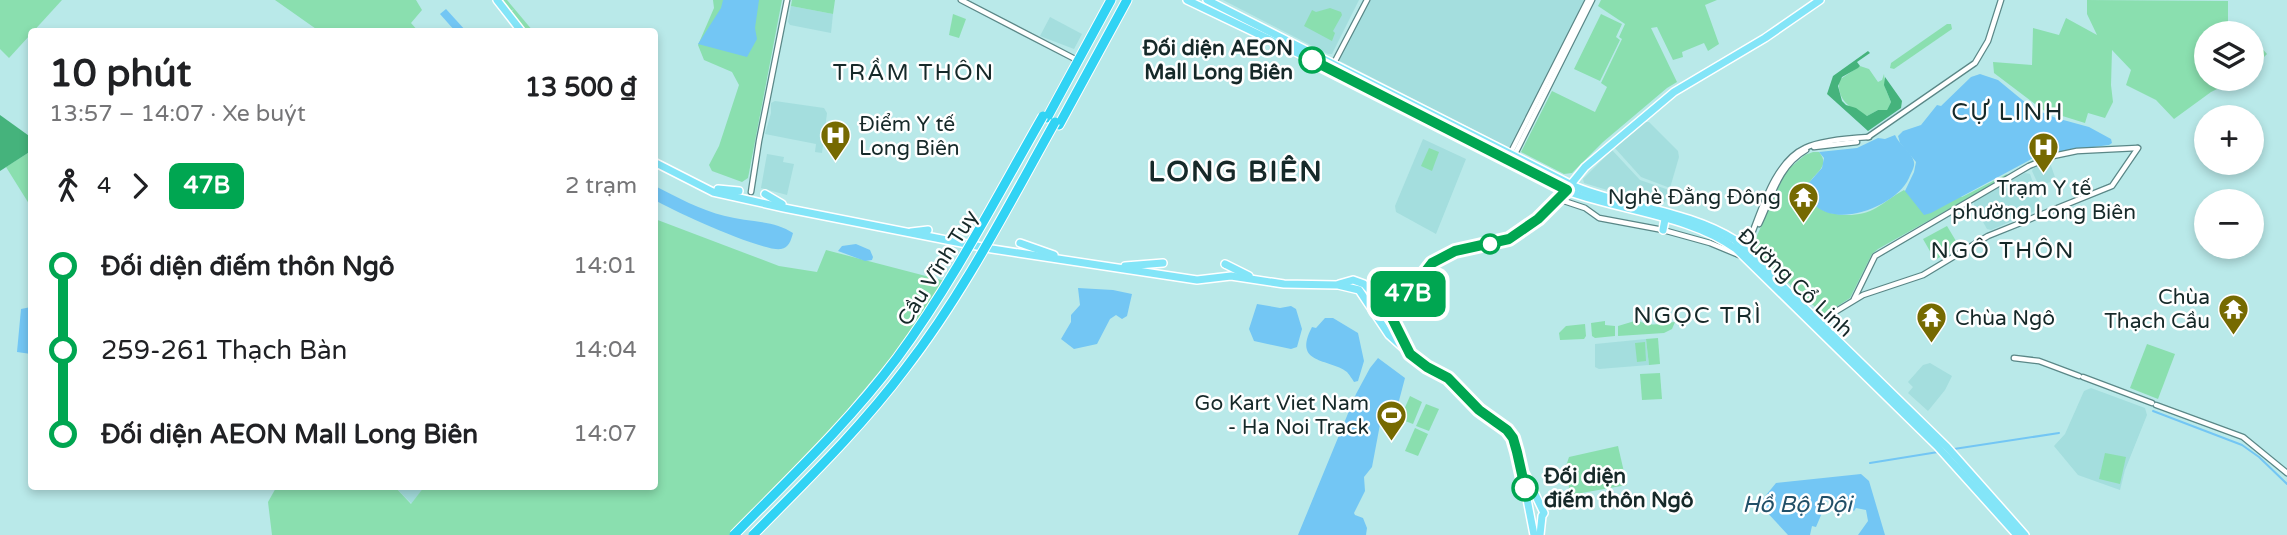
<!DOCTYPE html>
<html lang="vi">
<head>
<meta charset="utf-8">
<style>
	:root { --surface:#fff; --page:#f6f6f6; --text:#202124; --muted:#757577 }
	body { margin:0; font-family:"Varela Round",sans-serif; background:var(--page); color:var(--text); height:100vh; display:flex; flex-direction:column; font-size:26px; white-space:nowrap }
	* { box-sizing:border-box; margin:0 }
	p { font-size:23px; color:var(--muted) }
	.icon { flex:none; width:38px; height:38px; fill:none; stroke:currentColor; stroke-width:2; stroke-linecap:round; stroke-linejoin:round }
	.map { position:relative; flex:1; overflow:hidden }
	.side { position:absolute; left:28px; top:28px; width:630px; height:462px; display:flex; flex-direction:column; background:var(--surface); border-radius:7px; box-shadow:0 4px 10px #0003 }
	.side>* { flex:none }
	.badge { padding:0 14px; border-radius:10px; font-size:24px; line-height:46px }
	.tools { position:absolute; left:2194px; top:21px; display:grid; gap:14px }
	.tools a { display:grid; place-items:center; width:70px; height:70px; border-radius:50%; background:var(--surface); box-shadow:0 4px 10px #0003; font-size:35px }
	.map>.badge { position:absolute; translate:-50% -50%; box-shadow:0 0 0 4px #fff }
	.legs { display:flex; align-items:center; gap:10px; height:77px; padding:0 21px; font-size:23px }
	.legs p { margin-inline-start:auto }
	.overview { display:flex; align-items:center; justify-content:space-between; height:119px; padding:0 21px }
	h1 { font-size:38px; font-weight:700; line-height:52px }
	ul { padding:0 21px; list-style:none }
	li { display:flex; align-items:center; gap:24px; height:84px; font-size:26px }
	li i { display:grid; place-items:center; width:10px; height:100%; margin:0 9px; background:currentColor }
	li i::after { content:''; width:18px; height:18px; margin:-9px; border:5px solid; border-radius:50%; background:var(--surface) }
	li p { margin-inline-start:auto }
	li:first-child i { background:linear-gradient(#0000 50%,currentColor 0) }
	li:last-child i { background:linear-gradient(currentColor 50%,#0000 0) }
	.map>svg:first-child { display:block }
	.built { fill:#a4dede }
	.green { fill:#8adfaf }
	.forest { fill:#45b37c }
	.water { fill:#73c6f4 }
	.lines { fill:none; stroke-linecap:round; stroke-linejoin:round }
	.stream { stroke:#73c6f4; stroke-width:2 }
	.minor-casing { stroke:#5a8787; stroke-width:7 }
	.major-casing { stroke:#fff; stroke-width:10 }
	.highway-casing { stroke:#fff; stroke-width:11 }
	.minor { stroke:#fff; stroke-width:4.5 }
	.major { stroke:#83e5f8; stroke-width:7 }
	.highway { stroke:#31d3f4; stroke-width:9 }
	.highway-bridge-casing { stroke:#fff; stroke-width:11; stroke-linecap:butt }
	.highway-bridge { stroke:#31d3f4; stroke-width:9 }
	.line-1-casing { stroke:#fff; stroke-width:16 }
	.line-1 { stroke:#00a651; stroke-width:10 }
	.stop-1-dot { fill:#fff; stroke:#00a651; stroke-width:3.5 }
	.labels { text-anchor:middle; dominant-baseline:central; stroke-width:5; stroke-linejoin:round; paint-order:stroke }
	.stop-label { font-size:21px; font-weight:bold; fill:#162929; stroke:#fff; text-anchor:end }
	.poi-label { font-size:21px; fill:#162929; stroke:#fff; text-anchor:end }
	.street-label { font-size:21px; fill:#162929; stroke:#fff }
	.neighbourhood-label { font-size:23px; letter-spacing:2px; fill:#162929; stroke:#fff }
	.water-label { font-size:23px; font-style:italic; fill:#225068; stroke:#fff }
	.quarter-label { font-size:24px; letter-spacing:2px; fill:#162929; stroke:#fff }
	.district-label { font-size:28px; font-weight:bold; letter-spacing:2px; fill:#162929; stroke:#fff }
</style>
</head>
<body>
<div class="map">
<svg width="2287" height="535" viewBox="0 0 2287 535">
	<rect width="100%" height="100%" fill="#b9e9e9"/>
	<g class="built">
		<path d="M1223,0H1359L1332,54H1328Z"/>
		<path d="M1363,0H1584L1509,148L1334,58Z"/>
		<path d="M791,6L833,14L831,33L790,25L788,22Z"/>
		<path d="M1050,17L1082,34L1074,49L1040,36Z"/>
		<path d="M775,101L824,108L827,113L822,153L815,152L816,144L765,134L771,113V103Z"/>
		<path d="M1643,122H1649L1678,151L1679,157L1670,188L1641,177L1614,147Z"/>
		<path d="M1423,139L1466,159L1436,234L1396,212L1395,206Z"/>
		<path d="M1612,150L1640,180L1669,190L1665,202L1657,205L1584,183L1583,179Z"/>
		<path d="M767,154L784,157L783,162L794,164L787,195L761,188Z"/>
		<path d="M2049,160L2056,180L2039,186L2032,171L2034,167Z"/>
		<path d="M2025,173L2030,174L2042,208L1991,230L1987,229L1974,206V202L1998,188H2010V181Z"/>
		<path d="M1646,339L1649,365L1599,369L1595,367V344Z"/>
		<path d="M1930,363L1952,376L1945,390L1928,411L1908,393L1913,387L1908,382L1923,365Z"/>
		<path d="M2091,388L2145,408L2147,415L2125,470L2120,490L2078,475L2054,446L2065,434L2084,391Z"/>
		<path d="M395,487H424L412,504Z"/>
	</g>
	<g class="green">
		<path d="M0,0H62L9,58L0,49Z"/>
		<path d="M275,0H416L422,10L411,23L418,31H319Z"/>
		<path d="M500,0H507L533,31H525L510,13L514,9L509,12Z"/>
		<path d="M713,0H782L748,178L742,182L712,171L709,165L719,146L739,85L732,72L704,60L698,45L714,8Z"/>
		<path d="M792,0H835L833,14L791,6Z"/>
		<path d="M1601,0H1717L1705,5L1719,44L1708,51L1704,43L1682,52L1683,57L1673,60L1657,27L1651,28L1677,82L1667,88L1603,142L1572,173L1564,174L1521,152L1552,91L1595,112L1607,87L1601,83L1622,39L1619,37L1625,24L1598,6Z"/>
		<path d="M2087,0L2228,1V33H2207V79H2238L2211,92L2174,119L2156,100L2126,85L2131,70L2112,50L2111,85L2113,102L2105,118L2088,113L2085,123L2043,110L1994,73L1993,62L2032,65L2033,28L2059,35L2066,18L2097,35L2087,14Z"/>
		<path d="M1330,8L1341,12L1342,15L1333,31L1335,33L1332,41L1304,26L1312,10L1316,12Z"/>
		<path d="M953,14L966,19L959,38L949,35Z"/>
		<path d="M1601,14L1622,24L1616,37L1620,40L1600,81L1574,69Z"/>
		<path d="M1947,24H1951L1952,29L1894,69L1890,68L1891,63Z"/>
		<path d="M2252,37L2267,54L2252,69Z"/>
		<path d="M1860,66L1869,69L1878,82L1882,80L1884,74L1886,90L1891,102L1887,110H1878L1867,116C1850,108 1837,101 1839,80Z"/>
		<path d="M1429,148L1439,152L1432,171L1421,166Z"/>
		<path d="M31,151V207L6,167Z"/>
		<path d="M1813,152H1819C1836,172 1797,176 1810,199C1821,218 1859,219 1876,208C1885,203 1894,195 1904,190L1905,191L1962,197L2007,174L2006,177L1878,249L1872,254L1850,298L1824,315L1751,249L1786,171L1805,155Z"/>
		<path d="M655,219L779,266L817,272L826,250L945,281L908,337L818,445L730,535H272L268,502L277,486L395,487L411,504L424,487L654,486Z"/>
		<path d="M1947,226L1959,246L1935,260L1923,239Z"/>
		<path d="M1638,320C1649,328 1661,323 1675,322L1672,329L1664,333L1618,336V326Z"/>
		<path d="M1605,321V325L1615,326V336L1595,338L1592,336L1591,323Z"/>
		<path d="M1585,324L1586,336L1584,339L1560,340L1559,333L1566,326Z"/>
		<path d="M1658,338L1660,364L1649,365L1646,339Z"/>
		<path d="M1645,342L1646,361L1637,362L1635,343Z"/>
		<path d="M2147,344L2175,354L2158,399L2130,388Z"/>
		<path d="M1660,373L1662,399L1642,400L1640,374Z"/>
		<path d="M1410,396L1422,402L1413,424L1400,419Z"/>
		<path d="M1426,404L1439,409L1429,431L1416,426Z"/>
		<path d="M1415,428L1428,434L1418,456L1405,451Z"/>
		<path d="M1618,446L1627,485L1570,495L1566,466L1569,457Z"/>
		<path d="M2105,453L2126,457L2120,484L2099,479Z"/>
	</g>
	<g class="forest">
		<path d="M1868,51L1870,53L1857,62L1860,66L1858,68L1842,77L1838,86L1842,101L1846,105L1856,108L1867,116L1878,110H1887L1891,102L1884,85L1885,77L1902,101L1901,108L1868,131L1827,94L1833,76Z"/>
		<path d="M0,115L32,138L31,151L0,171Z"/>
	</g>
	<g class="water">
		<path d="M723,0H759L755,28L757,39L747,57L698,44L721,8Z"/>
		<path d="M446,9L466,31H455L440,14Z"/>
		<path d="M1980,74L1998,80L2032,108L2056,118L2089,127L2111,139L2112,143L2109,145L2041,154L1931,213L1924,215L1905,191L1914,172L1916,162L1900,143L1898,136L1903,131L1921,125L1937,105L1941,106L1971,77Z"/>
		<path d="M1895,135C1899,145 1912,152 1914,162C1915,167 1911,173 1909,178C1894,211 1814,237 1806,186L1822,168L1824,158L1819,152L1857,148L1878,138L1885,139Z"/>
		<path d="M655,186C677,197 700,210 725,216C747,222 774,220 793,233C791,240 789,248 781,249C763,252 673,211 655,200Z"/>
		<path d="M856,244L870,250L873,257L872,260L865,261L838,251L842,246Z"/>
		<path d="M1078,288L1113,290L1132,294L1127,316L1122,319L1116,315L1110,319L1097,344L1074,349L1061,339L1071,322V315L1080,305Z"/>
		<path d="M1257,304L1280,308L1291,306L1296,309L1302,329L1297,347L1291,349L1254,341L1249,329Z"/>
		<path d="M31,307H32L31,354L17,352L21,309Z"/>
		<path d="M1325,318H1333L1358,333L1364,361L1358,381L1354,382C1353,380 1348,373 1347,372C1329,358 1292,365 1312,327L1316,328Z"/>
		<path d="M1378,358L1405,378L1396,412L1381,419L1372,467L1364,477L1365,491L1354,513L1355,515L1363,518L1367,528L1366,535H1298L1356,394L1370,368Z"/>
		<path d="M1861,474L1869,481L1885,535H1858L1868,521L1866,510L1856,508L1854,511L1846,503L1827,501L1816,527L1812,526L1810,535H1788L1763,508L1762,500L1776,483Z"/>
	</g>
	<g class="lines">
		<g class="stream">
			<path d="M2153,411L2242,445L2259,457L2287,484"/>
			<path d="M1954,449L2059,433"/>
			<path d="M1870,463L1938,452"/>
		</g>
		<defs>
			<g id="minor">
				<path d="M961,0L1075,59"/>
				<path d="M1334,63L1367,0"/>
				<path d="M1868,137L1975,63L1988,41L2001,0"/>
				<path d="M1814,147L1857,142"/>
				<path d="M1511,152L1588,0"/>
				<path d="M1515,154L1592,0"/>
				<path d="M751,192L759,141L787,0"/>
				<path d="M1558,199L1585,208L1599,218L1663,230L1710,243L1739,255L1746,248C1760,217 1772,163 1805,148C1821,140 1851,138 1869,137"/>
				<path d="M1759,224C1772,197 1778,166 1806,150"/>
				<path d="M1854,299L1875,256L2029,166L2053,156L2077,151L2137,148"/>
				<path d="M1820,321L1863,295L1923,275L1988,236L2112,186L2138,148"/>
				<path d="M2014,358L2039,361L2079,376"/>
				<path d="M2083,377L2152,403"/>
				<path d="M2156,405L2243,437L2287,473"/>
			</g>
			<g id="major">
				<path d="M497,0L522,32"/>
				<path d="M1187,0L1331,69L1570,192C1623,211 1691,216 1736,249L1937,446L2017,535"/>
				<path d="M1207,0L1576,187C1628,208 1687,210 1735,240L1947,447L2025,535"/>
				<path d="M654,162L713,192L784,208L992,249L1197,280L1231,276L1284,284L1338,285L1359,290L1389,335L1419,362L1448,378L1479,409L1507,430L1513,438L1520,463L1534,535"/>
				<path d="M718,189L739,191"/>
				<path d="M765,194L782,204"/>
				<path d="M1663,230L1665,219"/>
				<path d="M911,232L928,230"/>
				<path d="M1020,243L1054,255"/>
				<path d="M1225,264L1249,276"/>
				<path d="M1125,266L1163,263"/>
				<path d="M1339,284L1353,280L1364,284L1388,310L1408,350"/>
				<path d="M1388,310L1412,289L1432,263L1455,251L1509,239L1527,227L1563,194L1585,167L1674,92L1765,38L1820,0"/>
				<path d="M1526,475L1544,513L1542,516L1540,535"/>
			</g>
			<g id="highway">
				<path d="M1047,118L1111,0"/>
				<path d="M1059,125L1127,0"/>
			</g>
		</defs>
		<use href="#minor" class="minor-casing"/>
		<use href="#major" class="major-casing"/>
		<use href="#highway" class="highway-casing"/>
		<use href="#minor" class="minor"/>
		<use href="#major" class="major"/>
		<use href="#highway" class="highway"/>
		<defs>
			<g id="highway-bridge">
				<path d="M734,535C790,478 849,422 897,358C953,282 996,198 1043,116"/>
				<path d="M753,535C806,481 860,429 905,369C964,293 1008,206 1055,122"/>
			</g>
		</defs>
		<use href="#highway-bridge" class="highway-bridge-casing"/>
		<use href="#highway-bridge" class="highway-bridge"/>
	</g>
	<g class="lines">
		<defs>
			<path id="line-1" d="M1312,60L1567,190L1538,219L1509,239L1455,251L1432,263L1408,294L1388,310L1410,354L1427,367L1448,378L1479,410L1507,430L1513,438L1517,452L1525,488"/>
		</defs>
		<use href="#line-1" class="line-1-casing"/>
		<use href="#line-1" class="line-1"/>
	</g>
	<defs>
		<symbol id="hospital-pin" viewBox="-11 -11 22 30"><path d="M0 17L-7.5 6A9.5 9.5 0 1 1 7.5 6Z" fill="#766a01" stroke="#fff"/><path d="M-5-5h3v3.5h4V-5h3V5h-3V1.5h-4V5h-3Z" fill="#fff"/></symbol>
		<symbol id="temple-pin" viewBox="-11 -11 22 30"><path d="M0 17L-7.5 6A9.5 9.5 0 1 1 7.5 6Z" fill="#766a01" stroke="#fff"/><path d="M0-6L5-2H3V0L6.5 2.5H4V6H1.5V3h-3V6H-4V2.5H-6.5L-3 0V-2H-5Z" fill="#fff"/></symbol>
		<symbol id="stadium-pin" viewBox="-11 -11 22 30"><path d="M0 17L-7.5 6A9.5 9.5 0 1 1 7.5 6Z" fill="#766a01" stroke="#fff"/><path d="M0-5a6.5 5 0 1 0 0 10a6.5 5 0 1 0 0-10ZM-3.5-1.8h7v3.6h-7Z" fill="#fff"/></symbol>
	</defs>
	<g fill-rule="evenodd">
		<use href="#hospital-pin" x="818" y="118" width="35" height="47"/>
		<use href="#hospital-pin" x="2026" y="130" width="35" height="47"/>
		<use href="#temple-pin" x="1786" y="180" width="35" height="47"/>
		<use href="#temple-pin" x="2216" y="292" width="35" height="47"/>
		<use href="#temple-pin" x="1914" y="300" width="35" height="47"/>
		<use href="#stadium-pin" x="1374" y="398" width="35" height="47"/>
	</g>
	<g class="stop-1-dot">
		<circle cx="1312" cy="60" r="12"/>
		<circle cx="1490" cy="244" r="9"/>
		<circle cx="1525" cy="488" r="12"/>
	</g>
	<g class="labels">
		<g class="stop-label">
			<text x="1293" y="48">Đối diện AEON<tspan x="1293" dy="24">Mall Long Biên</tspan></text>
			<text x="1544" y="476" text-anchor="start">Đối diện<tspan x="1544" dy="24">điếm thôn Ngô</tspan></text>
		</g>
		<g class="poi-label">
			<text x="859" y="124" text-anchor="start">Điểm Y tế<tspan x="859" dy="24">Long Biên</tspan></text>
			<text x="2044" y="188" text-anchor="middle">Trạm Y tế<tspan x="2044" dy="24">phường Long Biên</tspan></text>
			<text x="1781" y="197">Nghè Đằng Đông</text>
			<text x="2210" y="297">Chùa<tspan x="2210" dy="24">Thạch Cầu</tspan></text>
			<text x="1955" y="318" text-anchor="start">Chùa Ngô</text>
			<text x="1369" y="403">Go Kart Viet Nam<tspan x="1369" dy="24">- Ha Noi Track</tspan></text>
		</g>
		<g class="street-label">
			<text transform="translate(938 268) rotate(-58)">Cầu Vĩnh Tuy</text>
			<text transform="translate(1795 283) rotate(43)">Đường Cổ Linh</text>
		</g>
		<g class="neighbourhood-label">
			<text x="914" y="73">TRẦM THÔN</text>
			<text x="2003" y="251">NGÔ THÔN</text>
			<text x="1698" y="316">NGỌC TRÌ</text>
		</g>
		<g class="water-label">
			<text x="1797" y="505">Hồ Bộ Đội</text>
		</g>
		<g class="quarter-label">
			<text x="2008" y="112">CỰ LINH</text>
		</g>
		<g class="district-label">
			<text x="1236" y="172">LONG BIÊN</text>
		</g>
	</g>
</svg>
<div class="tools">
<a><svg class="icon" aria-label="layers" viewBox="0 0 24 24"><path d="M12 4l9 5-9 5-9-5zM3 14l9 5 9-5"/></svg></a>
<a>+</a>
<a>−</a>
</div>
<b class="badge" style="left:1408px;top:294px;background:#00a651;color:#fff">47B</b>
<section class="side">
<div class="overview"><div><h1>10 phút</h1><p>13:57 – 14:07 · Xe buýt</p></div><b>13 500 ₫</b></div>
<div class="legs"><svg class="icon" aria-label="walk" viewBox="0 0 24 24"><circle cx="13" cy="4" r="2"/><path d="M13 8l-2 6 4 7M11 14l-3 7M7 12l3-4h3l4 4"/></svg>4<svg class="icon" aria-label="forward" viewBox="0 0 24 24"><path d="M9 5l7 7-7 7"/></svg><b class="badge" style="background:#00a651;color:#fff">47B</b><p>2 trạm</p></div>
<ul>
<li><i style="color:#00a651"></i><b>Đối diện điếm thôn Ngô</b><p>14:01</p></li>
<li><i style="color:#00a651"></i><span>259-261 Thạch Bàn</span><p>14:04</p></li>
<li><i style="color:#00a651"></i><b>Đối diện AEON Mall Long Biên</b><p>14:07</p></li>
</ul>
</section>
</div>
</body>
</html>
